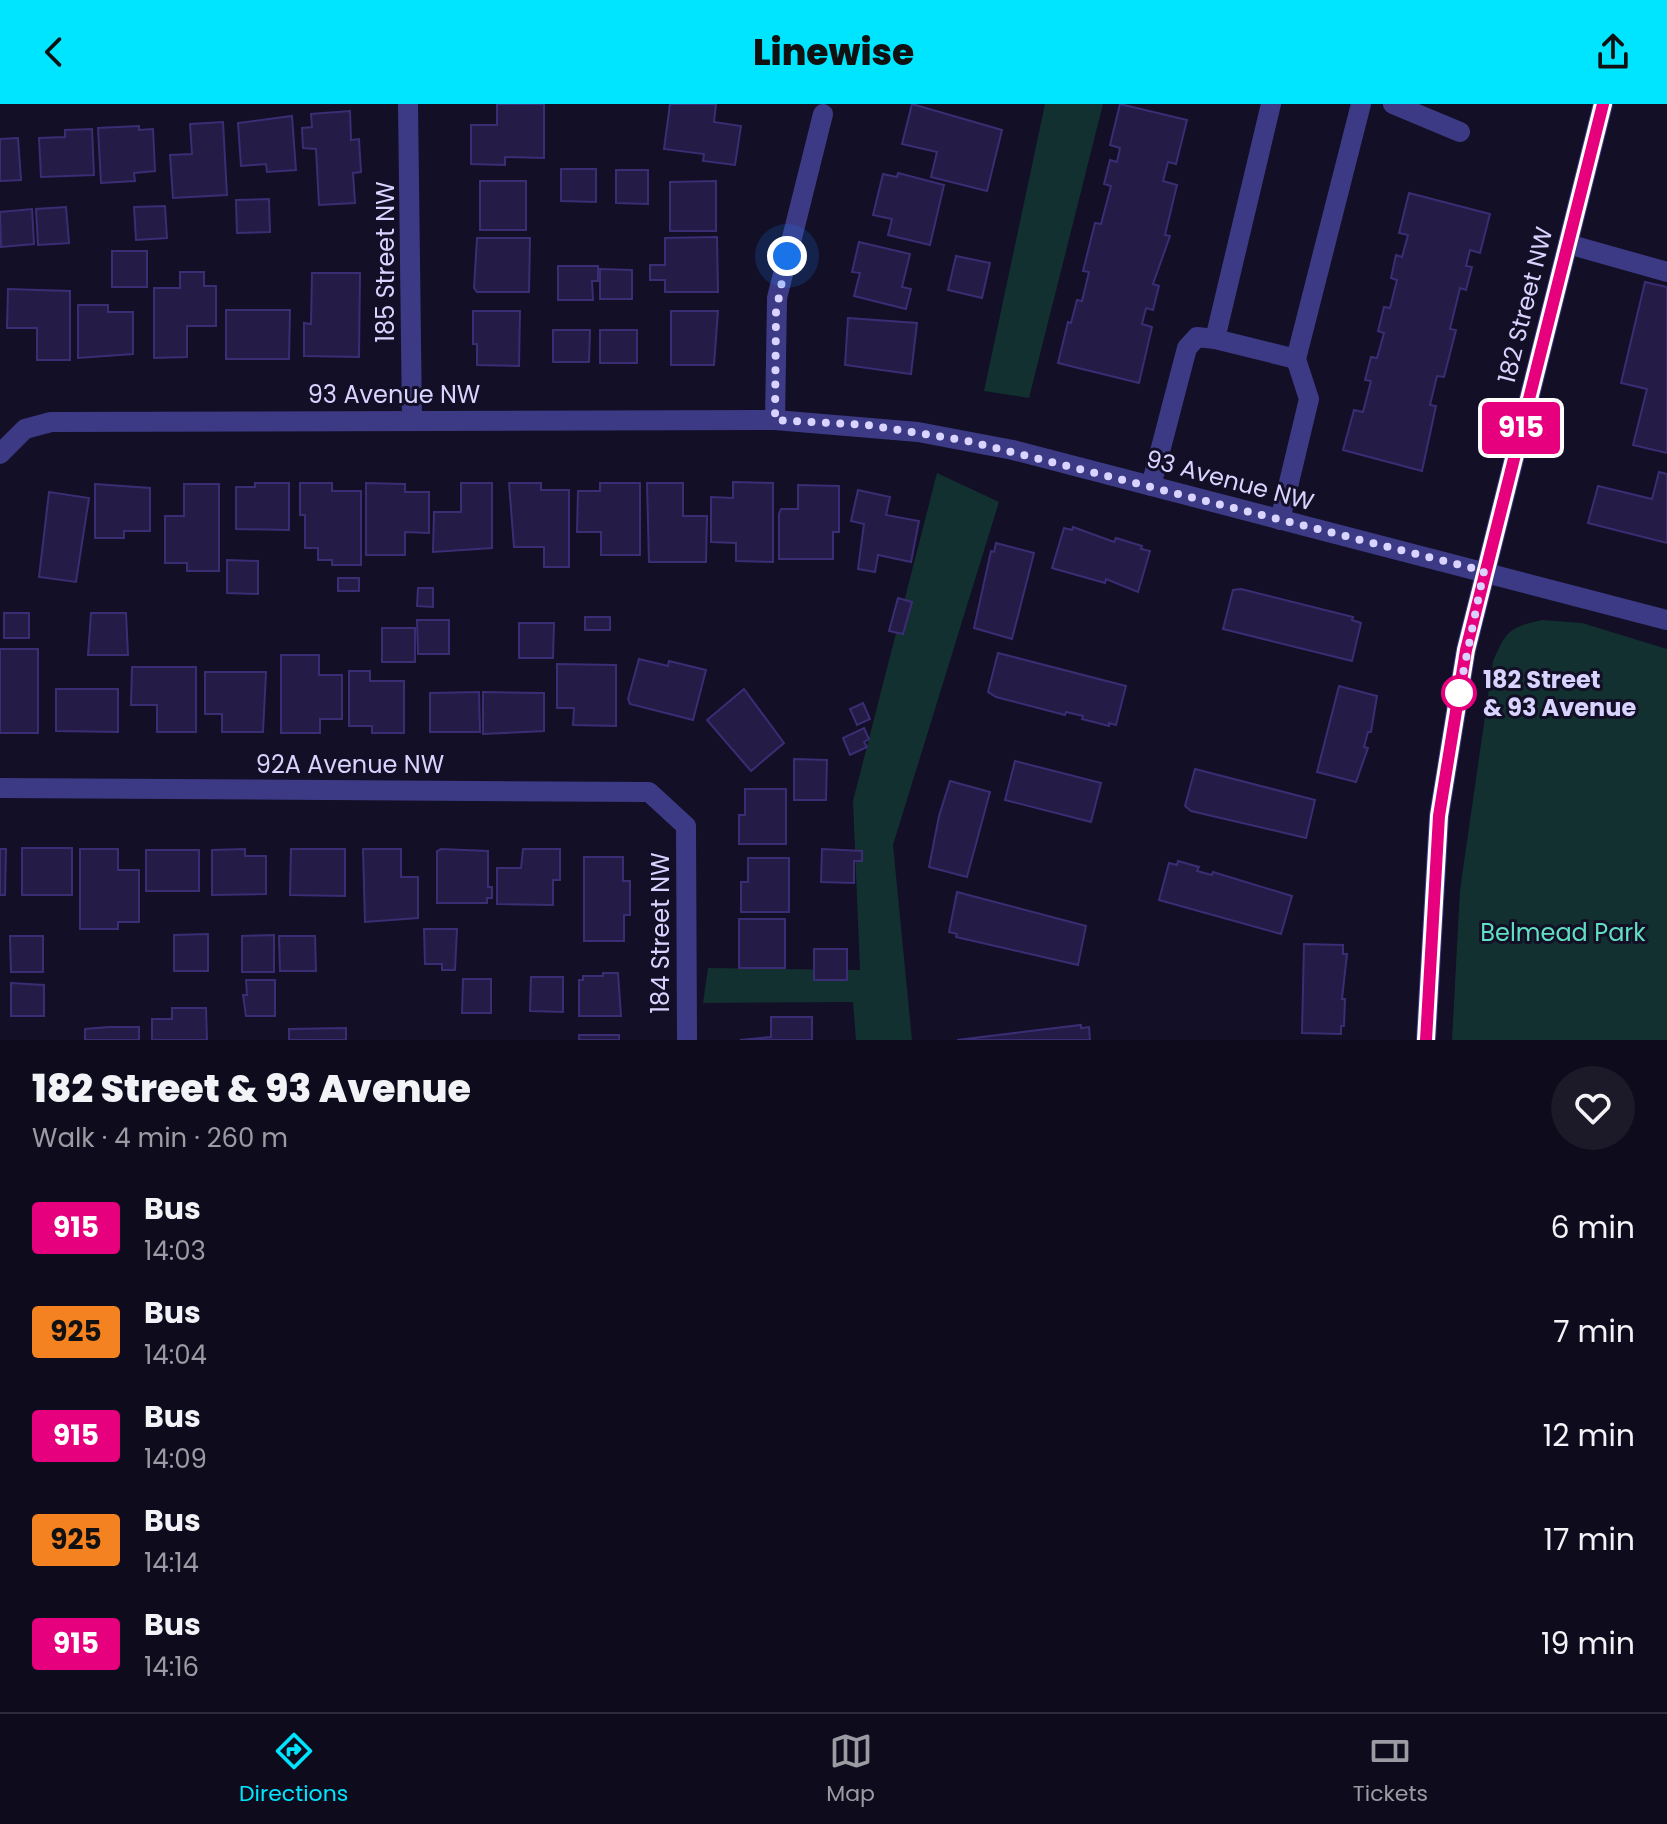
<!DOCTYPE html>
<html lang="en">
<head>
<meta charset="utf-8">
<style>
	:root { --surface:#0e0b1c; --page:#1c1929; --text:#f1f3f6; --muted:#9b9ba3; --line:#2e2b3b; --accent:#00e5ff }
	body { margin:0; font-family:Poppins,sans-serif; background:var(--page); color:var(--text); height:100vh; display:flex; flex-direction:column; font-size:30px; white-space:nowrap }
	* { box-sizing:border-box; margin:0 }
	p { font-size:26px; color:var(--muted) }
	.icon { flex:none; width:44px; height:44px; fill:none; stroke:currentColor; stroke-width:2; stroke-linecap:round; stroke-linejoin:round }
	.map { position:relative; height:936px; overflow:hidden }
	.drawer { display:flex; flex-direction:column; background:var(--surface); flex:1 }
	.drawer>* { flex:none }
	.badge { padding:0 16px; border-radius:6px; font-size:28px; line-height:52px }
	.you { position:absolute; width:40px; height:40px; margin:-20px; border:6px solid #fff; border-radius:50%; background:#1a73e8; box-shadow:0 0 0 12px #1a73e833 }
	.map>.badge { position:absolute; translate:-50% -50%; box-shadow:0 0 0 4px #fff }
	.round { display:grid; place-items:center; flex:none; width:84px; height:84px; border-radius:42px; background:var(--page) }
	.overview { display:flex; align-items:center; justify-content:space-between; height:136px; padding:0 32px }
	h1 { font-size:38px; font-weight:800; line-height:60px }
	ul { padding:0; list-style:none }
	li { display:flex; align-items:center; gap:24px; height:104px; padding:0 32px }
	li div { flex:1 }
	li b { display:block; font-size:30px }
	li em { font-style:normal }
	li .badge { min-width:88px; font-weight:700; text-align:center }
	header { display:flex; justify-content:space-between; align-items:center; height:104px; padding:0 32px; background:var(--accent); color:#111; font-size:36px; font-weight:800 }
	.dock { display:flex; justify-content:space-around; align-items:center; height:112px; border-top:2px solid var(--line); background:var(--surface); font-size:22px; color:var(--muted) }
	.dock a { display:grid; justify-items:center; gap:4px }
	.dock .current { color:var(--accent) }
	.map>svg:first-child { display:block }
	.green { fill:#12302f }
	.building { fill:#241b47; stroke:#3b2d73; stroke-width:2 }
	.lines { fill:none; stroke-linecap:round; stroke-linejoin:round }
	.minor { stroke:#3d3a85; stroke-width:20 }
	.line-casing { stroke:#fff; stroke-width:18 }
	.line { stroke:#e6007e; stroke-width:12 }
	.walk { stroke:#d9d4ff; stroke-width:8; stroke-dasharray:0 14.4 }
	.stop-dot { fill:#fff; stroke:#e6007e; stroke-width:4 }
	.labels { text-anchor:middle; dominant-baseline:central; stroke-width:6; stroke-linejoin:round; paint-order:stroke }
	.street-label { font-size:24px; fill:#d9d4ff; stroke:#130f26 }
	.stop-label { font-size:24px; font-weight:bold; fill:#d9d4ff; stroke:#130f26; text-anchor:start }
	.park-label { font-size:24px; fill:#5fe0c0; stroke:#130f26 }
</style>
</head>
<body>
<header><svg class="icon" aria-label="back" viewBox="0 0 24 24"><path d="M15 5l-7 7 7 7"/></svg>Linewise<svg class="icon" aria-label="share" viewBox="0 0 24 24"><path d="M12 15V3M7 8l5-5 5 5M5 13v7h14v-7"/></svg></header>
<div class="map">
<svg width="1667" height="936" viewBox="0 0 1667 936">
	<rect width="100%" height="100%" fill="#130f26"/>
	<g class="green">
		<path d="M1045,0H1103L1029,294L984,287Z"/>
		<path d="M937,369L999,398L893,741L912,936H856L853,898L703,899L708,864L860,866L853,697Z"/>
		<path d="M1542,516L1582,519L1667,545V936H1452L1460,786L1493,557C1506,527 1509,523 1542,516Z"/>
	</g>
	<g class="building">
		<path d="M497,0H544V54L505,53V61L471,60V21H497Z"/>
		<path d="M670,0H716L714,18L741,22L735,61L703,57L704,50L664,45Z"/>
		<path d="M912,0L1002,26L987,87L931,73L937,48L902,40Z"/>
		<path d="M1120,0L1187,16L1176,60L1168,58L1163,77L1177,81L1165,131L1170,132L1153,180L1159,182L1153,206L1146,204L1142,220L1152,223L1139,279L1058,259L1068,218L1071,219L1077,196L1082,197L1089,168L1083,167L1095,119L1101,120L1111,82L1104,80L1110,56L1117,58L1120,44L1110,41Z"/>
		<path d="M350,7L351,36L359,35L361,68L353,69L355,99L319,101L316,45L303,44L302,24L312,23L311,10Z"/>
		<path d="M292,12L296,66L267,68L266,60L241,62L238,19Z"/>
		<path d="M223,18L227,91L173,94L170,51L192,50L190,20Z"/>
		<path d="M139,22V26L153,25L155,67L134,69L135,77L101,79L98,24Z"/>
		<path d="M92,25L94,71L41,73L39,34L65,33V26Z"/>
		<path d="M18,34L21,76L0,77V35Z"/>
		<path d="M561,65H596V98L561,97Z"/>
		<path d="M616,66H648V100L616,99Z"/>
		<path d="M898,69L944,81L930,141L888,131L892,115L873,111L883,70L897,73Z"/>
		<rect x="480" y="77" width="46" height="49"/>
		<path d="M716,77V127H670V78Z"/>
		<path d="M1409,89L1490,110L1480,149L1470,146L1466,162L1472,163L1466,186L1460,184L1450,225L1456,226L1444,273L1437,272L1430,301L1436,302L1422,367L1343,346L1354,306L1363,308L1371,277L1365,276L1371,253L1377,254L1384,229L1378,227L1384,203L1390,204L1397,176L1391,174L1396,151L1402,153L1408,131L1399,129Z"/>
		<path d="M269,95L270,128L237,129L236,96Z"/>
		<path d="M165,102L167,134L136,136L134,103Z"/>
		<path d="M66,103L69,139L38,141L36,105Z"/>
		<path d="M32,105L34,140L1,143L0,108Z"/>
		<path d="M717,133L718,188H665V176H650V161H665V134Z"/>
		<path d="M477,134H530L529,188H477L474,184Z"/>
		<path d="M859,138L910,150L902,183L911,185L906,205L854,192L860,169L852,168Z"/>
		<rect x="112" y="147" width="35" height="36"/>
		<path d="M956,152L990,159L982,194L948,186Z"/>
		<path d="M558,162H598V177H592L593,196H558Z"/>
		<path d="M600,165L632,166V195H600Z"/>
		<path d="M180,168H204V182H216V222H187V253L154,254V184H180Z"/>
		<path d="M312,169H360L359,253L304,252V219L311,220Z"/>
		<path d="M1645,178L1667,183V349L1633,341L1647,285L1621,279Z"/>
		<path d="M8,185L70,187V256H37V224H7Z"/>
		<path d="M78,201H108V208H133V250L78,254Z"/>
		<path d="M226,206H290L289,255H226Z"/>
		<path d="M473,207H520L519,262L477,261V240H473Z"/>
		<path d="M671,207H718L714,261H671Z"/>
		<path d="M848,214L917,219L911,270L845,261Z"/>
		<path d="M553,226H590L589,258H553Z"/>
		<rect x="600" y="226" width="37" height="33"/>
		<path d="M1659,368L1667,370V439L1588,419L1598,382L1652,395Z"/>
		<path d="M733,378L773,379V458L736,457V439L711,438V393L733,394Z"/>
		<path d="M255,379H289V426L236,425V383H255Z"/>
		<path d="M300,379H332V387H361V461H332V456H318V444H305V411H300Z"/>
		<path d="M366,379L405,380V388H429V429L405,428V451H366Z"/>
		<path d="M461,379H492V444L433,448L434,408H461Z"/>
		<path d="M509,379H541V386H569V463H544V443H514Z"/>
		<path d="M600,379H640V451H601V428H577L578,387H600Z"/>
		<path d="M647,379H683V412H707L706,458H649Z"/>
		<path d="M95,380L150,384V427H124V434H95Z"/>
		<path d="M184,380H219V467H187V459H165V412H184Z"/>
		<path d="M798,381L839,382V428H833V455H779V410L781,405H798Z"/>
		<path d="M858,386L890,393L886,411L919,417L911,458L878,451L875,468L858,465L864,420L851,417Z"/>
		<path d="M49,388L89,394L76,478L39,473Z"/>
		<path d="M1073,423L1114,438L1116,434L1142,442L1141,445L1150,447L1138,488L1106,475L1105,479L1052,464L1064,424L1072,426Z"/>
		<path d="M996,439L1034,449L1012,535L974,524L991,447L994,448Z"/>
		<path d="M227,456L258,457V490L227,489Z"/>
		<rect x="338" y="474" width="21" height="13"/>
		<path d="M418,484H433V503L417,502Z"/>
		<path d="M1241,485L1353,513L1352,516L1361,519L1352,557L1223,525L1233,486Z"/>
		<path d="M898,494L912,498L903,530L889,527Z"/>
		<rect x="4" y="509" width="25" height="25"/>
		<path d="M91,509H126L128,551H88Z"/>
		<rect x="585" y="513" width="25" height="13"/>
		<path d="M417,516H449V550H418Z"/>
		<path d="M519,519H554L553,554H519Z"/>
		<rect x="382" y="524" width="33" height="34"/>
		<rect x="0" y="545" width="38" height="84"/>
		<path d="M998,549L1126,582L1116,621L1109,619V622L1082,615L1083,612L1066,608L1065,611L996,593L988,588Z"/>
		<path d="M281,551H319V571H342V615H320V629H281Z"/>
		<path d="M639,555L668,562L669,557L706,566L693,616L630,600L628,595Z"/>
		<path d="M557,560L616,561V622L573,621L574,604H557Z"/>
		<path d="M132,563H196V628H157V601H131Z"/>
		<path d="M349,567H370V577H404V629H372V622H349Z"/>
		<path d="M205,568H266L263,628H222V610H205Z"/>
		<path d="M1339,582L1377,592L1371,628H1368L1364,643L1368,644L1356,678L1317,668Z"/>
		<path d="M56,585H118V628L56,627Z"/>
		<path d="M744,585L784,639L751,667L707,616Z"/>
		<path d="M479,588L480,628H430V589Z"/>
		<path d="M483,588L544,589V627L483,630Z"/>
		<path d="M863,599L870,615L857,621L850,605Z"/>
		<path d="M864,624L869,635L864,638L867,643L850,651L843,634Z"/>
		<path d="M794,655L827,656L826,696H794Z"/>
		<path d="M1015,657L1101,679L1091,718L1005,696Z"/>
		<path d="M1195,665L1315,696L1306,734L1191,707L1185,702Z"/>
		<path d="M950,677L990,688L967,773L929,763L939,712Z"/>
		<path d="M745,685H786V740H739V711H745Z"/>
		<rect x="22" y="744" width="50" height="47"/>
		<path d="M0,745H6L5,791H0Z"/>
		<path d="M80,745H118V766H139V818H118V825H80Z"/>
		<path d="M245,745V752H266V790L212,791V746Z"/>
		<path d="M291,745H345V792L290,791Z"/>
		<path d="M363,745H401V773H418V814L365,818Z"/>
		<path d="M441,745L488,747V783H492V794H487V799H437V747Z"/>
		<path d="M523,745H560V776H553V801L497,800V764H521Z"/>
		<path d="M822,745L862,747V757H854V779L821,778Z"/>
		<rect x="146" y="746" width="53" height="41"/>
		<path d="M584,753H623V777H630V811H624V837H584Z"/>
		<path d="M748,754H789V808H741V778H748Z"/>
		<path d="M1178,757L1199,763L1197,767L1212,771L1213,768L1292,792L1281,830L1159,796L1169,759L1177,761Z"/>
		<path d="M957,788L1086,822L1078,861L956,833L957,830L949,828Z"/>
		<rect x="739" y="815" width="46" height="49"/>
		<path d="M424,825H457L455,866H442V860H425Z"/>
		<path d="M208,830V867H174V831Z"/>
		<path d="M274,831V868H242V832Z"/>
		<path d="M10,832H43V868H11Z"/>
		<path d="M279,832H315L316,867H280Z"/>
		<path d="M1304,840L1343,841V850H1347L1342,895H1345L1344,922H1341V930L1302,929Z"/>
		<rect x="814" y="845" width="33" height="31"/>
		<path d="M603,869H618L621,912H579V876H583V872H603Z"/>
		<path d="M531,873H563V908L530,907Z"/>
		<path d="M463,875H491V909H462Z"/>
		<path d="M246,876H275V912H246L243,891H247Z"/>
		<path d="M11,879L44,881V912H11Z"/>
		<path d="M172,904H206L207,936H152V915H172Z"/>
		<path d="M771,913H812V936H740L771,933Z"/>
		<path d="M1081,921V924L1089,923L1090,936H957Z"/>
		<path d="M109,923H139V936H85V925Z"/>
		<path d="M346,924V936H289V925Z"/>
		<rect x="579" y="931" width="40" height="5"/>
	</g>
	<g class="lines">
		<g class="minor">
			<path d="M408,0L412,316"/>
			<path d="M1393,0L1460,28"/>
			<path d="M1568,140L1667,168"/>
			<path d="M1215,235L1296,255"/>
			<path d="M775,316L777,194L823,10"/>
			<path d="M0,350L25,325L51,318L775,316L918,328L1013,346L1667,516"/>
			<path d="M1151,382L1187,244L1197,233L1215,235L1271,0"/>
			<path d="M1280,416L1309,295L1296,255L1361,0"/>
			<path d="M0,684L649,688L686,722L687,936"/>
			<path d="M1426,936L1439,712L1466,546L1603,0"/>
		</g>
	</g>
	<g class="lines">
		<defs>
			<path id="line" d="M1426,936L1439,712L1466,546L1603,0"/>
		</defs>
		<use href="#line" class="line-casing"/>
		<use href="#line" class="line"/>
		<path class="walk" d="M787,152L776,208L775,316L868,321L968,337L1484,467L1459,589"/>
	</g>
	<circle class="stop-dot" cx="1459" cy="589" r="16"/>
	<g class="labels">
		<g class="street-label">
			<text transform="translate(385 158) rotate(-90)">185 Street NW</text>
			<text transform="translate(1525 201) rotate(-76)">182 Street NW</text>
			<text x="394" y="290">93 Avenue NW</text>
			<text transform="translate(1230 376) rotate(15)">93 Avenue NW</text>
			<text x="350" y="660">92A Avenue NW</text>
			<text transform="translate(660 829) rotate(-90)">184 Street NW</text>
		</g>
		<g class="stop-label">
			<text x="1483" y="575">182 Street<tspan x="1483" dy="28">&amp; 93 Avenue</tspan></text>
		</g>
		<g class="park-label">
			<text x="1563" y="828">Belmead Park</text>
		</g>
	</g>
</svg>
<div class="you" style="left:787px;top:152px"></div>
<b class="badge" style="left:1521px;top:324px;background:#e6007e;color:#fff">915</b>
</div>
<section class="drawer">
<div class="overview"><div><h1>182 Street &amp; 93 Avenue</h1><p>Walk · 4 min · 260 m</p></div><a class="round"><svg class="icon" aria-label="heart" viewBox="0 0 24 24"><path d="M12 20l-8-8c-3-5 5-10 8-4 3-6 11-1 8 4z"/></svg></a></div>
<ul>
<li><span class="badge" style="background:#e6007e;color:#fff">915</span><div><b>Bus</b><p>14:03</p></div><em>6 min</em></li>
<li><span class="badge" style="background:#f58220;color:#111">925</span><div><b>Bus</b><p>14:04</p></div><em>7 min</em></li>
<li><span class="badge" style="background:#e6007e;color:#fff">915</span><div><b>Bus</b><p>14:09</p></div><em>12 min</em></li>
<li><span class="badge" style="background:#f58220;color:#111">925</span><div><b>Bus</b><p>14:14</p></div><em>17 min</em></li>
<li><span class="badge" style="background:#e6007e;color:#fff">915</span><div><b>Bus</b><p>14:16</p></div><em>19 min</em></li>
</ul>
</section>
<nav class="dock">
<a class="current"><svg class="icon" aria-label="directions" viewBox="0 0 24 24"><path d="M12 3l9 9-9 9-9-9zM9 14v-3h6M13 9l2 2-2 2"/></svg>Directions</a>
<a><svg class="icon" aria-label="map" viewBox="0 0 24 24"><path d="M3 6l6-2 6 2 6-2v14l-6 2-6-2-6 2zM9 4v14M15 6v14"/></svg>Map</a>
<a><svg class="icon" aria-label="tickets" viewBox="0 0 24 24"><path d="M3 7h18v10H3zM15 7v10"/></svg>Tickets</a>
</nav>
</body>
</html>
